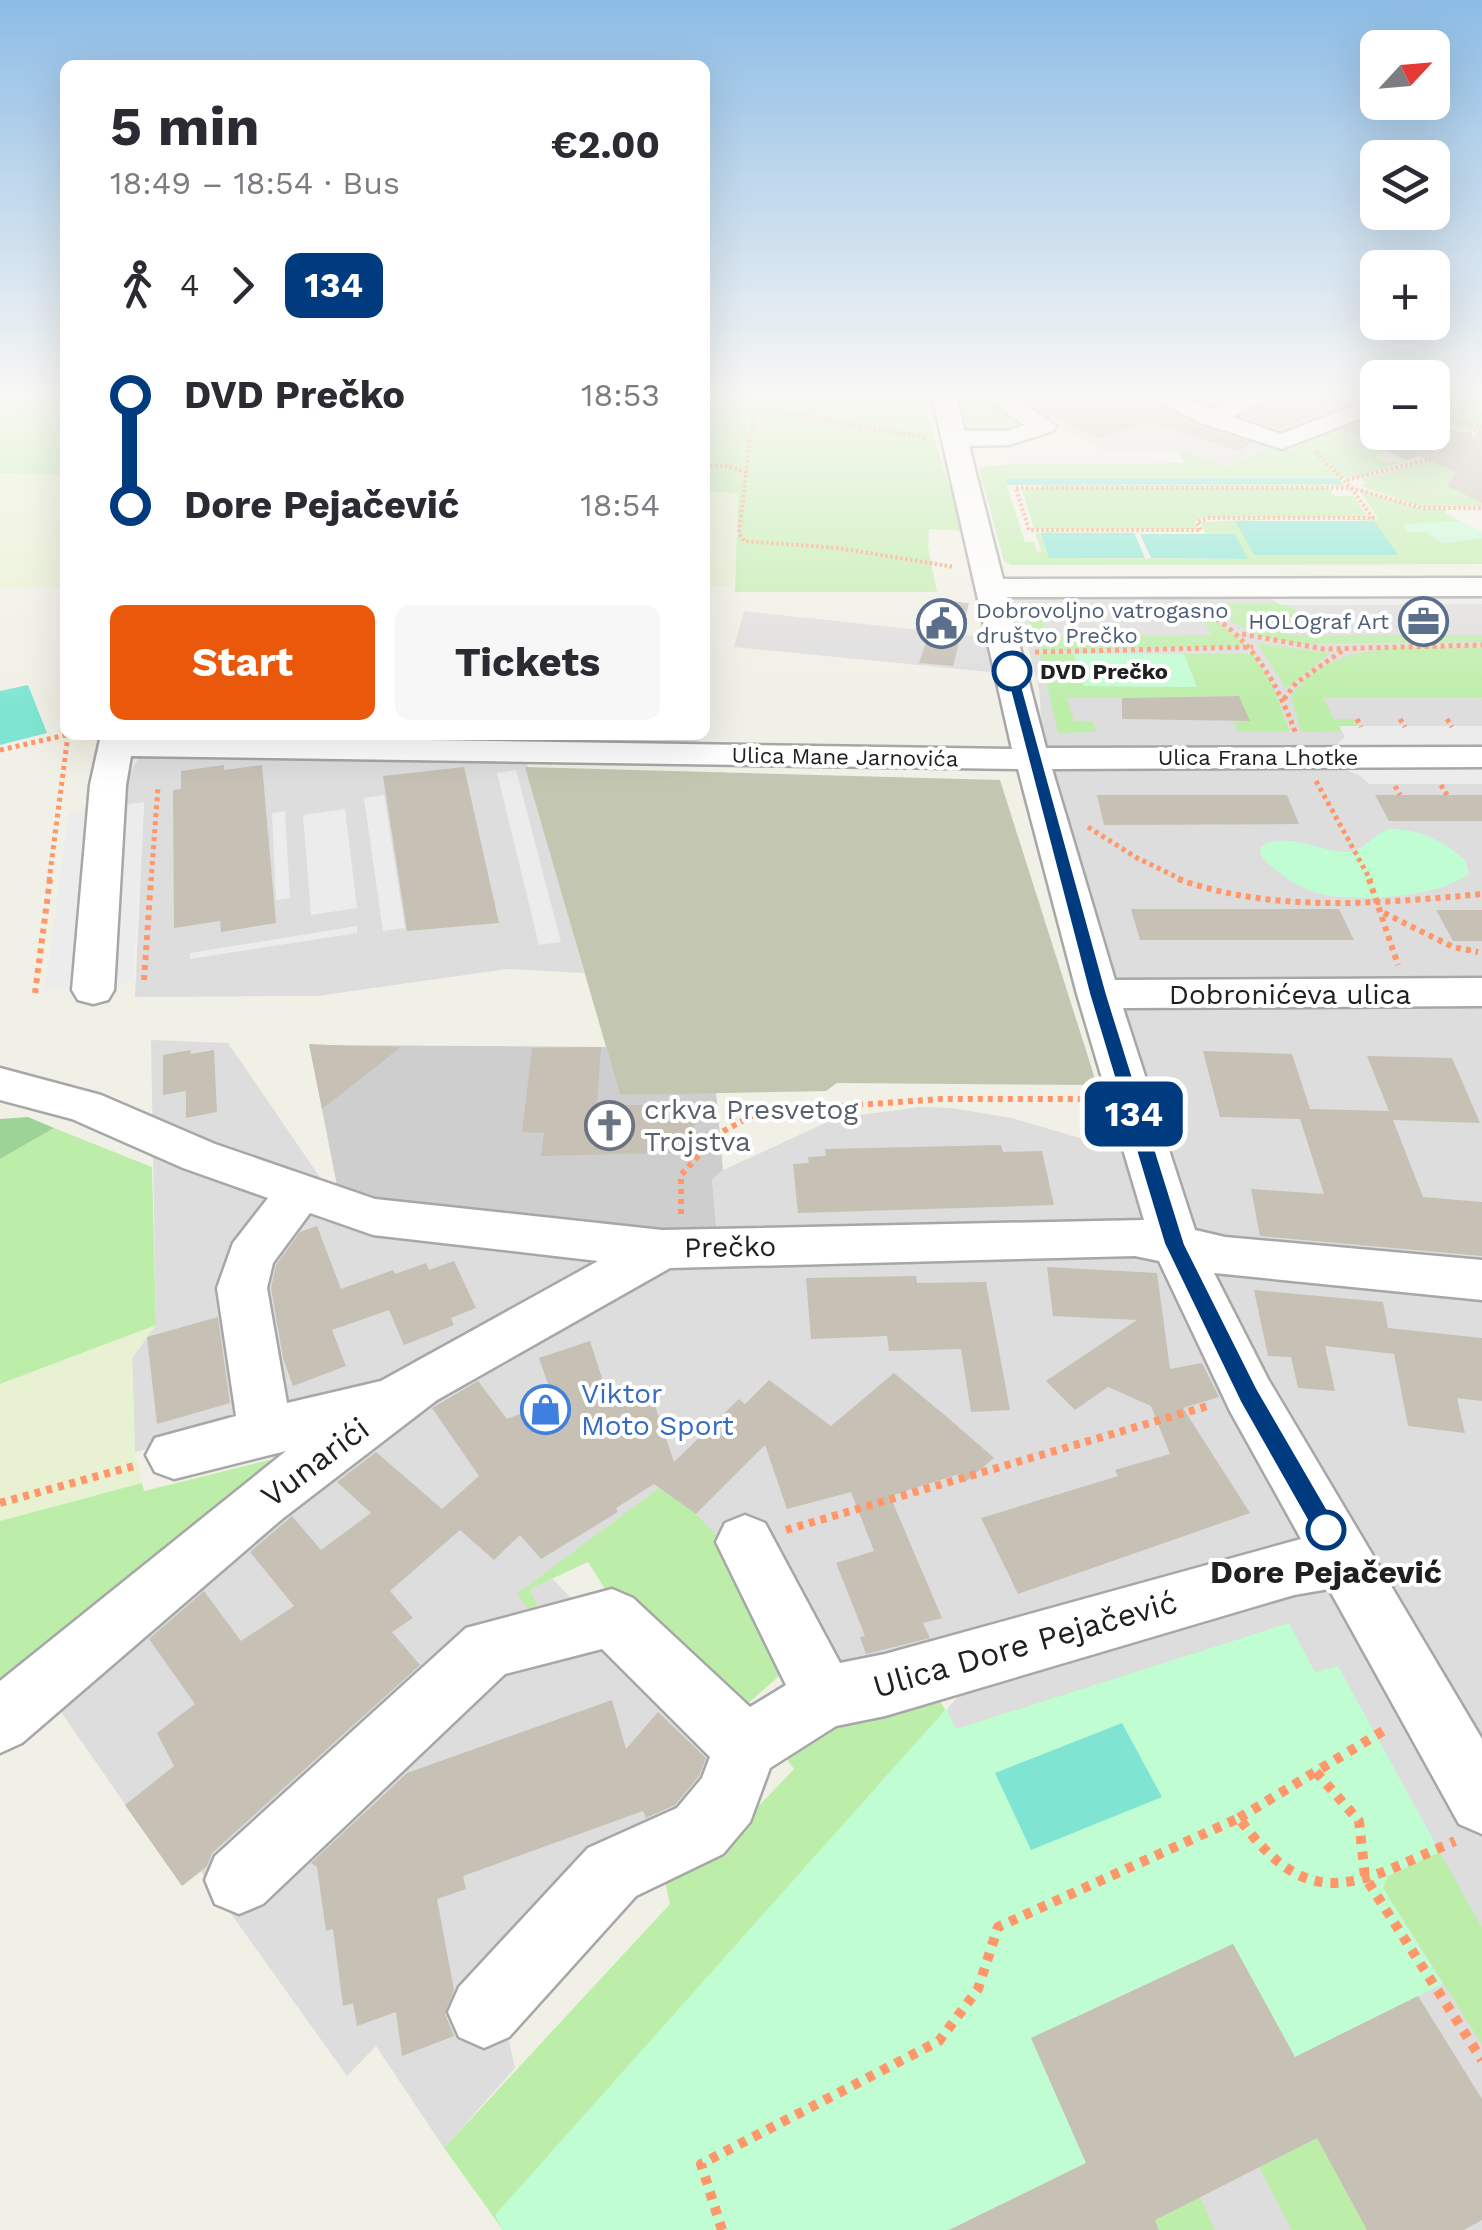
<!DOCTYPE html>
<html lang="en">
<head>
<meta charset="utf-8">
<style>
	:root { --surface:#fff; --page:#f7f7f7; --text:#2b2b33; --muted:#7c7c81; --accent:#ea580c }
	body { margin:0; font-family:"Work Sans",sans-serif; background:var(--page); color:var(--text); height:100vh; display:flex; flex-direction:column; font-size:38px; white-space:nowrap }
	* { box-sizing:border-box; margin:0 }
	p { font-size:32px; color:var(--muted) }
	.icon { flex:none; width:55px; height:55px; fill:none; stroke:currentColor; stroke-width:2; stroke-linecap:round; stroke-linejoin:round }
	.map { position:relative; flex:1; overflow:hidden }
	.side { position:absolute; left:60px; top:60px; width:650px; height:680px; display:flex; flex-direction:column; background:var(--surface); border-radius:15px; box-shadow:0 10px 40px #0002 }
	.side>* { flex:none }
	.badge { padding:0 20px; border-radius:15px; font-size:35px; line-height:65px }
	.needle { width:65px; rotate:64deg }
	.controls { position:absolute; left:1360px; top:30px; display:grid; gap:20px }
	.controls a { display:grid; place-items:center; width:90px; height:90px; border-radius:15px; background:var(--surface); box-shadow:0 10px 40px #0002; font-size:50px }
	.map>.badge { position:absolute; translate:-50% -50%; box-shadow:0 0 0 5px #fff }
	.legs { display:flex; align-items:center; gap:15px; height:110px; padding:0 50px; font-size:32px }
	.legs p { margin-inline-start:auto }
	.head { display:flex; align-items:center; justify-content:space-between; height:170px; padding:0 50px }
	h1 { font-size:55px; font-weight:700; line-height:75px }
	.action { display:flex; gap:20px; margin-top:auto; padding:20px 50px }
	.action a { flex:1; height:115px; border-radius:15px; background:var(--accent); color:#fff; font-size:40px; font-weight:700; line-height:115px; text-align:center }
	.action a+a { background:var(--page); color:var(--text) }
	ul { padding:0 50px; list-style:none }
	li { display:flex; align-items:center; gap:35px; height:110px; font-size:38px }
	li i { display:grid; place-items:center; width:15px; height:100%; margin:0 12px; background:currentColor }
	li i::after { content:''; width:25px; height:25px; margin:-12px; border:8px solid; border-radius:50%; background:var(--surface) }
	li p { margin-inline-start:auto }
	li:first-child i { background:linear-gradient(#0000 50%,currentColor 0) }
	li:last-child i { background:linear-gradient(currentColor 50%,#0000 0) }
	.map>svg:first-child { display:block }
	.residential { fill:#dedddd }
	.religious { fill:#cecece }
	.construction { fill:#c3c7b1 }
	.farmland { fill:#e8f1d1 }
	.grass { fill:#bdeea9 }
	.forest { fill:#9ed398 }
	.park { fill:#c1fdd2 }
	.pitch { fill:#7fe5d2 }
	.parking { fill:#ececec }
	.building { fill:#c6c0b5 }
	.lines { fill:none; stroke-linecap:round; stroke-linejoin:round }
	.minor-casing { stroke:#a7a7a7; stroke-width:5 }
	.path-far4 { stroke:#ff976a; stroke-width:4; stroke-dasharray:2.5 2.5; stroke-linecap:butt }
	.path-far3 { stroke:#ff976a; stroke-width:5; stroke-dasharray:4 4; stroke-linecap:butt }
	.path-far2 { stroke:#ff976a; stroke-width:6; stroke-dasharray:5 5; stroke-linecap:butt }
	.path-far1 { stroke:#ff976a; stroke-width:8; stroke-dasharray:6 6; stroke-linecap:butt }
	.path { stroke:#ff976a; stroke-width:10; stroke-dasharray:8 8; stroke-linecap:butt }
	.minor { fill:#fff; fill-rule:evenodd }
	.line-1 { fill:#003b80; stroke:#fff; stroke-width:2.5 }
	.stop-1-dot { fill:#fff; stroke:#003b80; stroke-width:5 }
	.labels { text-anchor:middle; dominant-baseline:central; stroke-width:8; stroke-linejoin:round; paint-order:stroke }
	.far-service-label { font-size:22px; fill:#4e5e75; stroke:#fff; text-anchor:start }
	.far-stop-label { font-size:22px; font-weight:bold; fill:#202020; stroke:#fff; text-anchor:start }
	.far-street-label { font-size:22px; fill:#202020; stroke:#fff }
	.street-label { font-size:28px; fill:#202020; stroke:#fff }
	.worship-label { font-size:28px; fill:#5b616d; stroke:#fff; text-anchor:start }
	.shop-label { font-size:28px; fill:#366cbe; stroke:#fff; text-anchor:start }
	.near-street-label { font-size:32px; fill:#202020; stroke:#fff }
	.near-stop-label { font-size:32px; font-weight:bold; fill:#202020; stroke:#fff }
</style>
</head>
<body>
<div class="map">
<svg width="1482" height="2230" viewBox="0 0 1482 2230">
	<rect width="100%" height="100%" fill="#f1f0e6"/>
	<g class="residential">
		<path d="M995,392H1377L1378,397L1229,466L1178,450H1104Z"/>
		<path d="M1028,594L1266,596L1282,605L1482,604V2230H503L1012,1633L837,1671L696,1514L547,1573L611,1640L723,1740L727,1779L494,1973L515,2068L444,2148L376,2046L347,2076L201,1872L182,1886L47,1692L406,1372L278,1415L135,1452L132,1358L156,1325L151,1040L228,1043L350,1221L720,1260L712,1179L717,1173L836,1118L920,1107L951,1108L1012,1118L1158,1161L1042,732L1039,688L1028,647L1009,606L1015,598Z"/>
		<path d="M744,611L995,638L1000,673L734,647Z"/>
		<path d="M151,735H697L700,747L522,746L584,973L507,969L317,996L135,997L144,803L122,805L127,779Z"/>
	</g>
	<path class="religious" d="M329,1045L606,1047L620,1095L716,1092L723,1170L712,1179L717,1234L368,1202L338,1191L312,1058Z"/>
	<path class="construction" d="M525,767L1000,780L1097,1085L837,1083L826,1091L620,1095Z"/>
	<g class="farmland">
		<path d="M0,473L65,475V588L0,587Z"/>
		<path d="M705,492H738L733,586H705Z"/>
		<path d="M156,1325L132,1358L135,1452L142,1483L0,1521V1384Z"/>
	</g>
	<g class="grass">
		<path d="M0,392H65V475L0,473Z"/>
		<path d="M705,392H920L963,531L929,529L928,547L937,592H735L738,493L705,492Z"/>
		<path d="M958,392H978L1014,422L1015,427L1009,431H969Z"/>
		<path d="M1433,392H1482V426L1473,425L1482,428L1480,443L1474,440L1477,438L1472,436L1477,433L1433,418Z"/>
		<path d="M1377,411V424L1365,428L1386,451L1375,457L1385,462L1405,461L1360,477L1005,480L1025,542H1034L1037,552L1041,551L1035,533L1068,531L1042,534L1050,558L1247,559L1235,534H1206L1200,522L1268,519L1236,522L1397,555L1374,521L1339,519H1378L1359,489L1421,509H1446V513L1460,521L1445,522L1441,543L1482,538V564L1012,565L1004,561L979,468L1012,464L1184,463L1178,450L1229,466L1272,446L1288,451Z"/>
		<path d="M1433,460L1482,472H1456L1447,486L1482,501V506L1422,507L1360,486L1365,484L1363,479Z"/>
		<path d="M1343,484L1345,486L1045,488H1329L1335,496H1353L1368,517H1207L1195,521L1198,529H1034L1022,489L1041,488V485Z"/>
		<path d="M1274,603L1293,607L1299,617H1280L1289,635H1482V642L1296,644L1258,635L1198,604Z"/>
		<path d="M1025,604H1055L1059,617L1042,618L1048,636L1211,635L1202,617L1187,616L1180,604L1210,617L1247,646L1044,650L1036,647Z"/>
		<path d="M1257,643L1330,653L1286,689Z"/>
		<path d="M1482,648V697H1323L1334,719H1353L1357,726H1340L1342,731L1301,732L1291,696C1333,636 1418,649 1482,648Z"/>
		<path d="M1040,654H1074L1084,686L1196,687L1184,654H1252L1273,686L1289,731H1238L1234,722L1250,721L1238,696L1067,698L1074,721L1093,722L1096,732L1058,733Z"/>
		<path d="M54,1128L152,1167L156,1325L0,1384V1159Z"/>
		<path d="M306,1451L0,1710V1521L142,1483L144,1491Z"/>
		<path d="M659,1488L696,1514L726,1545L789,1667L745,1706L615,1605L588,1562L530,1589L540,1613L531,1612L517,1594Z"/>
		<path d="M1289,1623L1315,1672L1338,1666L503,2230L444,2148L670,1904L661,1863L726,1840L794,1769L786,1758L818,1725L939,1699L956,1729Z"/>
		<path d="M1440,1852L1482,1928V2044L1383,1888L1388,1876Z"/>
		<path d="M1317,2138L1367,2230H1292L1259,2167Z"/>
		<path d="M1200,2197L1215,2230H1159L1155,2220Z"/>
	</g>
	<path class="forest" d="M28,1117L54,1128L0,1159V1119Z"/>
	<g class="park">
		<path d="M1460,521L1482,532V538L1441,543L1427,532H1408L1403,524Z"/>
		<path d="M1074,654H1184L1197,687L1084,686Z"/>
		<path d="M1389,829C1416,828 1448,842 1466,862L1469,874C1436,898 1365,901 1325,895C1302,891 1274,872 1260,854L1261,846C1290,831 1318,852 1348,852C1363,852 1373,834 1389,829Z"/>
		<path d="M1289,1623L1315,1672L1338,1666L1440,1852L1388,1876L1383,1888L1443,1984L1295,2057L1233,1944L1031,2038L1086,2163L949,2230H503L495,2215L946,1709L956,1729Z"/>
	</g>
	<g class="pitch">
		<path d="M1338,478L1343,484L1007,485L1005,479Z"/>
		<path d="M1235,521H1374L1398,555H1254Z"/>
		<path d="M1041,533H1134L1145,558H1049Z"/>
		<path d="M1140,534H1235L1248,559L1151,558Z"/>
		<path d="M28,685L47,733L0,745V691Z"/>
		<path d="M1122,1723L1162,1797L1031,1850L995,1773Z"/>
	</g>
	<g class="parking">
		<path d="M1007,450H1178L1185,463L1012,464Z"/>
		<path d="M1482,597V604L1282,605L1276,599Z"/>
		<path d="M1339,726H1482V747H1334L1345,737Z"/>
		<path d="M1329,764H1482V784H1369L1359,775Z"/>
		<path d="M516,770L561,942L539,945L497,773Z"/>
		<path d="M384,795L405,928L383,931L364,798Z"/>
		<path d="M144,802L133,982L109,986L122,805Z"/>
		<path d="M91,809L69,987L44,991L69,812Z"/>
		<path d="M345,809L357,908L311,915L303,815Z"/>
		<path d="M285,811L290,898L276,900L272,813Z"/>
		<path d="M357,926V933L190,959V953Z"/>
	</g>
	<g class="building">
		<path d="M1012,392H1136L1199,426L1252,443L1239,451L1151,422L1098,438L1042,412Z"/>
		<path d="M1284,392H1359L1345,399L1354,402L1278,429L1241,416Z"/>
		<path d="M1378,416V432H1432V422L1457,432H1472L1474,440L1482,425V503L1447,486L1456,472L1419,456L1405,460L1343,429Z"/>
		<path d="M940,600L969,603L953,666L919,663Z"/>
		<path d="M1239,696L1250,721L1122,719V698Z"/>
		<path d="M224,765V770L262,765L276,923L221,932L220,921L174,928L173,790L181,789V771Z"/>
		<path d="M464,767L499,923L407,931L383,776Z"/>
		<path d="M1097,795H1287L1299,824L1104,825Z"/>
		<path d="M1375,795H1482V821H1389Z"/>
		<path d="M1131,909H1339L1354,940H1140Z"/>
		<path d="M1436,910H1482V941H1453Z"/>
		<path d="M309,1044L352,1046L401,1047L322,1109Z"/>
		<path d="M601,1047L597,1105H658V1118H694V1152L541,1156L544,1133L522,1132L532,1048Z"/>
		<path d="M190,1050L191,1054L214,1050L217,1112L186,1118V1091L163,1095V1055Z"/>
		<path d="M1203,1051L1292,1054L1310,1109L1389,1111L1367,1056L1452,1058L1480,1123L1393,1120L1423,1197L1482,1202V1256L1260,1236L1251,1189L1324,1194L1300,1119L1220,1117Z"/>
		<path d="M1001,1145L1003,1152L1042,1151L1054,1205L798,1213L793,1164L809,1163L808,1157L826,1156L825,1149Z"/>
		<path d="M317,1226L341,1289L393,1270L395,1274L426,1263L429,1270L454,1261L476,1308L451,1318L454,1325L404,1345L389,1310L332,1330L346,1366L293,1386L283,1358L271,1288L276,1265L300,1232Z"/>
		<path d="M1047,1267L1157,1273L1170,1369L1202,1363L1219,1397L1183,1408L1250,1513L1018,1594L981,1518L1118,1476L1115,1470L1170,1454L1151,1406L1108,1387L1075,1410L1046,1381L1137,1320L1053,1316Z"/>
		<path d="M916,1276L917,1283L986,1282L1010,1410L971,1412L961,1349L889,1351L887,1336L811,1339L806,1278Z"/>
		<path d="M1254,1290L1383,1302L1388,1328L1482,1338V1401L1457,1398L1465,1433L1408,1426L1394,1354L1325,1346L1335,1391L1298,1388L1291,1357L1268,1356Z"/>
		<path d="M218,1317L230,1403L157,1424L147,1337Z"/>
		<path d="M590,1341L610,1403L650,1391L674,1462L739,1399L745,1404L769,1380L831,1426L894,1373L947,1417L994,1458L964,1483L959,1474L890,1496L942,1618L923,1623L930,1638L866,1654L860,1637L865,1636L836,1563L874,1551L851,1492L787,1509L765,1445L696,1514L654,1484L616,1508L618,1512L541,1559L520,1535L494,1560L460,1530L390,1591L413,1618L392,1632L420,1665L212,1853L207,1866L182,1886L125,1805L174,1766L157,1733L195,1704L149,1639L204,1591L241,1641L294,1606L250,1552L292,1516L321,1550L371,1513L337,1482L376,1452L442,1509L479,1476L432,1408L478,1381L507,1419L554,1401L539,1358Z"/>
		<path d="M612,1700L626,1749L658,1712L706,1758L699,1776L675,1805L646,1818L643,1811L463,1876L466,1889L437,1899L454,1990L445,2014L454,2036L402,2056L396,2012L357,2026L353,2003L343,2006L333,1929L326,1931L317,1867L311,1863L407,1773Z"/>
		<path d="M1233,1944L1295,2057L1418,1996L1482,2099V2220L1464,2230H1367L1317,2138L1155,2220L1159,2230H949L1086,2163L1031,2038Z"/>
	</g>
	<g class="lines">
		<defs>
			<g id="minor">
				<path d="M931,392H955L965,431H1007L1024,425L977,392H1005L1056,426L1053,431L1009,445L969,446L1003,579L1482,578V596L1007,597L1046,748L1482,747V767L1052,769L1115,980L1482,978V1006L1123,1008L1195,1230L1225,1237L1482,1260V1300L1214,1273L1268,1379L1482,1739V1834L1459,1824L1329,1589L1294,1595L885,1716L836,1726L770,1768L750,1822L723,1854L636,1896L509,2037L484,2048L459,2037L448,2012L459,1987L588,1848L677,1808L702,1778L710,1757L602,1649L505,1674L263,1904L239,1914L215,1904L205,1880L215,1856L466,1628L612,1589L633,1598L750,1707L786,1685L716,1542L725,1523L745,1515L765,1523L840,1663L885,1654L1301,1539L1230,1411L1159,1261L1135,1256L670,1268L437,1400L282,1519L22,1743L0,1753V1681L286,1451L174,1479L155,1472L146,1455L155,1438L236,1416L217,1288L233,1243L268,1198L183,1168L72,1119L0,1100V1068L101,1095L215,1144L375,1199L662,1230L1144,1220L1077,994L1018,769L131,756L126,785L114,990L108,1000L93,1004L78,1000L72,990L90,785L101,735L1012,749ZM310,1213L373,1235L598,1261L381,1381L287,1403L267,1288L273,1263Z"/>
				<path d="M1140,392H1172L1210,409L1248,392H1280L1232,417L1281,434L1378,396V412L1282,449L1201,423Z"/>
			</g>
		</defs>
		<use href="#minor" class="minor-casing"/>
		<g class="path-far4">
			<path d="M746,392L750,406L926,438"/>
			<path d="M750,406L753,415L739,533L744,541L838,548L954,567"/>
			<path d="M1432,414L1482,427"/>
			<path d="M1316,452L1351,488"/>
			<path d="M705,466H728L747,472"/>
			<path d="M1347,480L1431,459"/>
			<path d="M1016,488H1351L1373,518H1209L1197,522L1201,530H1029Z"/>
			<path d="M1351,488L1422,508H1482"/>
		</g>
		<g class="path-far3">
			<path d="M1210,614C1256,645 1277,683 1296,734"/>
			<path d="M1242,634L1324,649L1482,645"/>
			<path d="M1035,652L1253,647"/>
			<path d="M1284,699L1296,683L1342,651"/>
			<path d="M1357,719L1361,727"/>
			<path d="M1400,719L1405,727"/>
			<path d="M1447,719L1452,727"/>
			<path d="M0,750L66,735"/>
			<path d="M1316,781L1371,881"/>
			<path d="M1441,785L1447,795"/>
			<path d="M1395,786L1400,795"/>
			<path d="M1088,827L1137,858L1185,881"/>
			<path d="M49,881L68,735"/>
			<path d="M151,881L158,787"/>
		</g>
		<g class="path-far2">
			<path d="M1178,879C1275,914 1382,903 1482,894"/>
			<path d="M1369,879L1398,965"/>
			<path d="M1384,913L1453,947L1478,952"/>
			<path d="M144,980L151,879"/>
			<path d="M35,993L50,879"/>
			<path d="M681,1214V1175L718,1134L759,1112L941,1099H1096"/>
		</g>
		<g class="path-far1">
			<path d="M0,1503L134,1466"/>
			<path d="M786,1530L1211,1405"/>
		</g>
		<g class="path">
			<path d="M1316,1772L1359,1821L1365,1877L1482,2060"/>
			<path d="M1239,1818L1388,1728"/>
			<path d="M722,2230L701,2164L939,2041L978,1989L998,1927L1239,1818C1311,1919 1359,1882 1455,1841"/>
		</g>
		<use href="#minor" class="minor"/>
	</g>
	<linearGradient id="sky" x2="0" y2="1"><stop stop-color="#8dbce6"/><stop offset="0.56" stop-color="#f9f8f4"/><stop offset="1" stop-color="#f9f8f4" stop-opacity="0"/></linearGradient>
	<rect width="1482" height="705" fill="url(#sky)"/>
	<path class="line-1" d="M1012,667L1018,671L1107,994L1185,1244L1257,1388L1335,1522L1339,1530L1335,1538L1326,1541L1317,1538L1240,1402L1164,1244L1089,994L1005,671Z"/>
	<defs>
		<symbol id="office-ring" viewBox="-11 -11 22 22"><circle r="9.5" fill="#fff" stroke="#5c6f8a" stroke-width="1.5"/><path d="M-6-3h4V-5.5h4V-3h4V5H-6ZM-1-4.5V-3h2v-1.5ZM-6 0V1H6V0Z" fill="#5c6f8a"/></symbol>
		<symbol id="civic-ring" viewBox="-11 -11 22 22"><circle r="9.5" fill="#fff" stroke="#5c6f8a" stroke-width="1.5"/><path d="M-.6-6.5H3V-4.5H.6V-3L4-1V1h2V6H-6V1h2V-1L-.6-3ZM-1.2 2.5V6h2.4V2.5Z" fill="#5c6f8a"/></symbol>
		<symbol id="church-ring" viewBox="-11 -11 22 22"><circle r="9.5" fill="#fff" stroke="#6b7280" stroke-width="1.5"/><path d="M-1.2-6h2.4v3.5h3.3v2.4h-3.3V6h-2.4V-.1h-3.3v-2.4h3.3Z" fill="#6b7280"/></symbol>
		<symbol id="shop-ring" viewBox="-11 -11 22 22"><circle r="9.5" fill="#fff" stroke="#3f7fe0" stroke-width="1.5"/><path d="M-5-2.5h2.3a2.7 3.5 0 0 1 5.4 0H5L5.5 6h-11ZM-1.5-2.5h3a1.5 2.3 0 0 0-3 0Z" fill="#3f7fe0"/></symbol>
	</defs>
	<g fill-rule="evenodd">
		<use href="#office-ring" x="1396" y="594" width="55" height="55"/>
		<use href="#civic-ring" x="914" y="596" width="55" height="55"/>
		<use href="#church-ring" x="582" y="1098" width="55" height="55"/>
		<use href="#shop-ring" x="518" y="1382" width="55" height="55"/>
	</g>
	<g class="stop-1-dot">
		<circle cx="1012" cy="671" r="18"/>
		<circle cx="1326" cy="1530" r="18"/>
	</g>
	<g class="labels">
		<g class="far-service-label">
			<text x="976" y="610">Dobrovoljno vatrogasno<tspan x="976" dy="25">društvo Prečko</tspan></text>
			<text x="1389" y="621" text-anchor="end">HOLOgraf Art</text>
		</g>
		<g class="far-stop-label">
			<text x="1040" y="671">DVD Prečko</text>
		</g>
		<g class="far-street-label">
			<text transform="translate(845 757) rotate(1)">Ulica Mane Jarnovića</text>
			<text x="1258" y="757">Ulica Frana Lhotke</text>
		</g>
		<g class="street-label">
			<text x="1290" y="994">Dobronićeva ulica</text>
			<text transform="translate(730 1247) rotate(-1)">Prečko</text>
		</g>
		<g class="worship-label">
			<text x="644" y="1109">crkva Presvetog<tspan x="644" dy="32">Trojstva</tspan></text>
		</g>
		<g class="shop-label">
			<text x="581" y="1393">Viktor<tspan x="581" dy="32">Moto Sport</tspan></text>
		</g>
		<g class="near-street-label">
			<text transform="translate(315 1462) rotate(-37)">Vunarići</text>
			<text transform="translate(1025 1644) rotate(-16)">Ulica Dore Pejačević</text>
		</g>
		<g class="near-stop-label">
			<text x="1326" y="1572">Dore Pejačević</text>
		</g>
	</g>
</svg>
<div class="controls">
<a><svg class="needle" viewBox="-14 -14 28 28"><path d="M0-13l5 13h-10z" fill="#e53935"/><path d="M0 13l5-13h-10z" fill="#7c7c81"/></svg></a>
<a><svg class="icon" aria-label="layers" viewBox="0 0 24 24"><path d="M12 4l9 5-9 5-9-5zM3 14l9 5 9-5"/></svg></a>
<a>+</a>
<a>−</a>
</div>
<b class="badge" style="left:1134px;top:1114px;background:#003b80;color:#fff">134</b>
<section class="side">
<div class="head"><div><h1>5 min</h1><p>18:49 – 18:54 · Bus</p></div><b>€2.00</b></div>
<div class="legs"><svg class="icon" aria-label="walk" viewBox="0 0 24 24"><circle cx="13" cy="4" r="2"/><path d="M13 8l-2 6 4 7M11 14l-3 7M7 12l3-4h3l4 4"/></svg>4<svg class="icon" aria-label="forward" viewBox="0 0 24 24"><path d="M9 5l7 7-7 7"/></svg><b class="badge" style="background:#003b80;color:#fff">134</b></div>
<ul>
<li><i style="color:#003b80"></i><b>DVD Prečko</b><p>18:53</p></li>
<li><i style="color:#003b80"></i><b>Dore Pejačević</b><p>18:54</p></li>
</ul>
<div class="action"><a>Start</a><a>Tickets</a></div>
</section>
</div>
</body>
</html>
